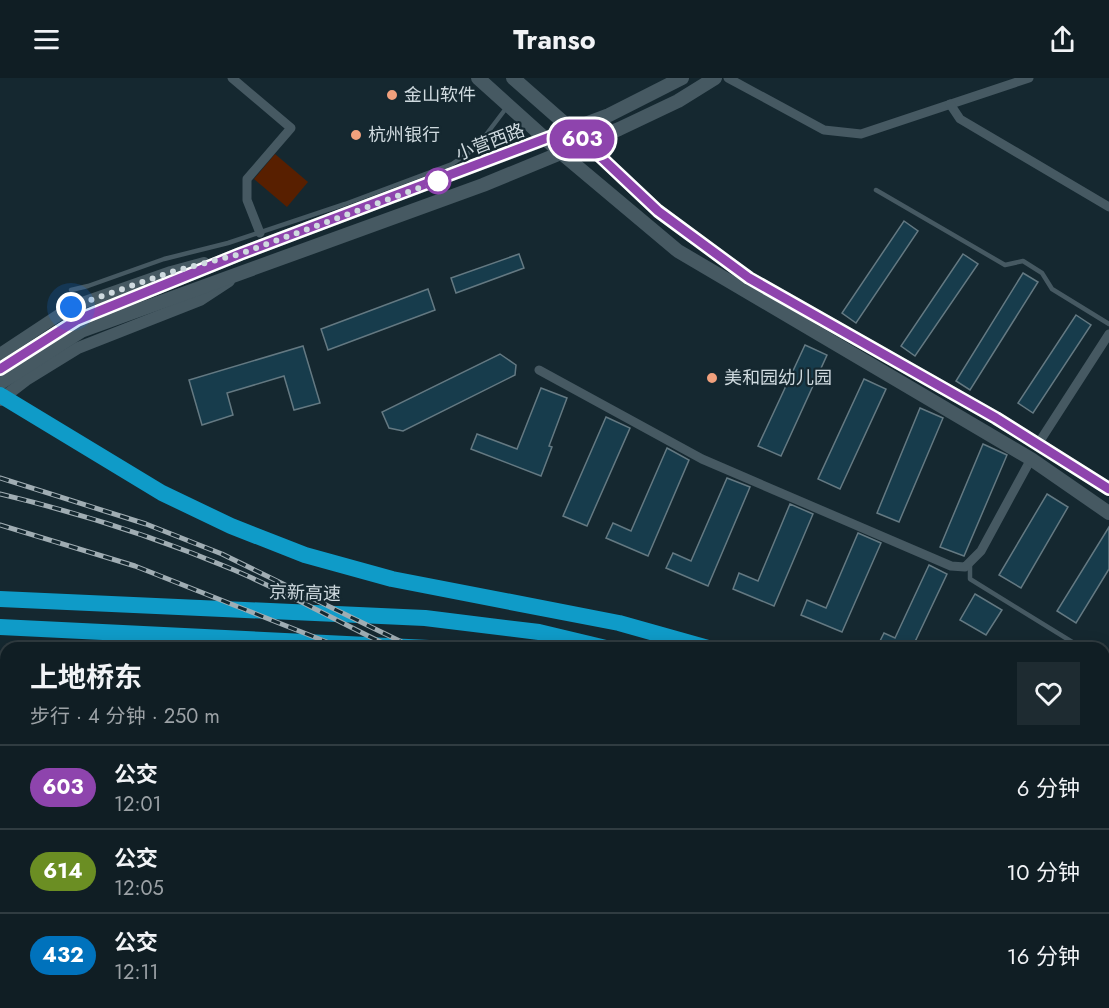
<!DOCTYPE html>
<html lang="zh">
<head>
<meta charset="utf-8">
<style>
	:root { --surface:#101e24; --page:#1e2b31; --text:#f1f3f6; --muted:#9ca2a6; --line:#303c41 }
	body { margin:0; font-family:Jost,"Noto Sans SC",sans-serif; background:var(--page); color:var(--text); height:100vh; display:flex; flex-direction:column; font-size:22px; white-space:nowrap }
	* { box-sizing:border-box; margin:0 }
	p { font-size:20px; color:var(--muted) }
	.icon { flex:none; width:33px; height:33px; fill:none; stroke:currentColor; stroke-width:2; stroke-linecap:round; stroke-linejoin:round }
	.map { position:relative; flex:1; overflow:hidden }
	.drawer { position:absolute; left:0px; top:564px; width:1110px; height:366px; display:flex; flex-direction:column; background:var(--surface); border-radius:18px 18px 0 0; box-shadow:0 3px 15px #0003,0 0 0 2px var(--line) }
	.drawer>* { flex:none }
	.badge { padding:0 12px; border-radius:20px; font-size:21px; line-height:39px }
	.you { position:absolute; width:30px; height:30px; margin:-15px; border:4px solid #fff; border-radius:50%; background:#1a73e8; box-shadow:0 0 0 9px #1a73e833 }
	.map>.badge { position:absolute; translate:-50% -50%; box-shadow:0 0 0 3px #fff }
	.round { display:grid; place-items:center; flex:none; width:63px; height:63px; border-radius:0px; background:var(--page) }
	.overview { display:flex; align-items:center; justify-content:space-between; height:102px; padding:0 30px }
	h1 { font-size:28px; font-weight:700; line-height:45px }
	ul { padding:0; list-style:none }
	li { display:flex; align-items:center; gap:18px; height:84px; padding:0 30px; border-top:2px solid var(--line) }
	li div { flex:1 }
	li b { display:block; font-size:22px }
	li em { font-style:normal }
	li .badge { min-width:66px; font-weight:700; text-align:center }
	header { display:flex; justify-content:space-between; align-items:center; height:78px; padding:0 30px; background:var(--surface); font-size:27px; font-weight:700 }
	.map>svg:first-child { display:block }
	.green { fill:#581f00 }
	.building { fill:#173c4c; stroke:#647982; stroke-width:1.5 }
	.lines { fill:none; stroke-linecap:round; stroke-linejoin:round }
	.service { stroke:#465962; stroke-width:4.5 }
	.minor { stroke:#465962; stroke-width:9 }
	.tertiary { stroke:#465962; stroke-width:12 }
	.secondary { stroke:#465962; stroke-width:14 }
	.motorway { stroke:#0f9bc8; stroke-width:16 }
	.rail-casing { stroke:#a0adb3; stroke-width:5 }
	.rail { stroke:#152830; stroke-width:3; stroke-dasharray:9; stroke-linecap:butt }
	.line-casing { stroke:#fff; stroke-width:14 }
	.line { stroke:#8e44ad; stroke-width:9 }
	.walk { stroke:#cfdadf; stroke-width:6; stroke-dasharray:0 10.8 }
	.poi-dot { fill:#f1a17d; stroke:#152830; stroke-width:2 }
	.stop-dot { fill:#fff; stroke:#8e44ad; stroke-width:3 }
	.labels { text-anchor:middle; dominant-baseline:central; stroke-width:4.5; stroke-linejoin:round; paint-order:stroke }
	.poi-label { font-size:18px; fill:#cfdadf; stroke:#152830; text-anchor:start }
	.street-label { font-size:18px; fill:#cfdadf; stroke:#152830 }
</style>
</head>
<body>
<header><svg class="icon" aria-label="menu" viewBox="0 0 24 24"><path d="M4 6h16M4 12h16M4 18h16"/></svg>Transo<svg class="icon" aria-label="share" viewBox="0 0 24 24"><path d="M12 15V3M7 8l5-5 5 5M5 13v7h14v-7"/></svg></header>
<div class="map">
<svg width="1109" height="930" viewBox="0 0 1109 930">
	<rect width="100%" height="100%" fill="#152830"/>
	<g class="green">
		<path d="M275,76L308,104L287,129L254,101Z"/>
		<path d="M0,579L6,580V743H0Z"/>
		<path d="M921,924H1008L1020,930H924Z"/>
	</g>
	<g class="building">
		<path d="M904,143L918,153L856,245L842,235Z"/>
		<path d="M519,176L524,190L456,215L451,200Z"/>
		<path d="M963,176L978,186L915,278L901,268Z"/>
		<path d="M1023,195L1038,204L970,312L956,303Z"/>
		<path d="M428,211L435,232L328,272L321,251Z"/>
		<path d="M1076,237L1091,247L1033,335L1018,325Z"/>
		<path d="M805,267L827,277L781,378L758,368Z"/>
		<path d="M303,268L320,325L294,332L284,298L227,315L233,337L202,347L189,302Z"/>
		<path d="M500,276L516,287L515,297L403,353L389,350L382,334Z"/>
		<path d="M864,301L886,311L840,411L818,401Z"/>
		<path d="M541,310L567,320L549,368L552,369L541,398L471,371L477,356L517,371Z"/>
		<path d="M920,330L943,340L899,444L877,435Z"/>
		<path d="M606,339L630,350L587,448L563,438Z"/>
		<path d="M983,366L1007,377L964,478L940,469Z"/>
		<path d="M667,370L689,382L648,478L606,460L613,445L631,453Z"/>
		<path d="M727,400L750,409L708,508L666,490L673,475L691,483Z"/>
		<path d="M1047,416L1068,429L1021,510L999,497Z"/>
		<path d="M790,426L813,436L774,528L733,511L739,495L758,503Z"/>
		<path d="M1109,449V491L1076,545L1057,533Z"/>
		<path d="M858,455L881,465L842,554L801,537L807,522L826,530Z"/>
		<path d="M929,487L947,496L912,570H885L878,567L884,555L895,560Z"/>
		<path d="M975,516L1002,532L986,557L960,542Z"/>
	</g>
	<g class="lines">
		<g class="service">
			<path d="M876,112L1005,187L1023,183L1042,195L1052,211L1109,246"/>
			<path d="M71,212L88,208L164,181L228,165L345,126L452,86L476,70L507,29"/>
			<path d="M970,486V501L1082,570"/>
			<path d="M1104,583L1109,587"/>
		</g>
		<g class="minor">
			<path d="M232,0L291,50L247,101V122L260,155"/>
			<path d="M728,0L824,52L861,56L1029,0"/>
			<path d="M950,26L960,41L1109,129"/>
			<path d="M539,292L702,381L951,488L965,489L981,473L1031,381"/>
			<path d="M1038,366L1109,256"/>
			<path d="M377,930L381,924"/>
		</g>
		<g class="tertiary">
			<path d="M0,276L71,229L171,194L204,185"/>
			<path d="M0,322L26,302L78,270L200,222L229,203"/>
			<path d="M0,756H6"/>
			<path d="M0,769H6"/>
			<path d="M1104,842L1109,834"/>
			<path d="M0,875L6,879"/>
			<path d="M85,924L95,930"/>
			<path d="M897,924L899,930"/>
			<path d="M912,924L913,930"/>
			<path d="M1031,930L1035,924"/>
			<path d="M1050,930L1053,924"/>
		</g>
		<g class="secondary">
			<path d="M478,0L560,74L678,173L1031,381L1109,435"/>
			<path d="M513,0L571,51"/>
			<path d="M585,64L658,133L749,200L996,340L1109,411"/>
			<path d="M0,291L77,242L240,176L609,37L682,0"/>
			<path d="M0,305L81,253L483,107L619,51L678,23L715,0"/>
		</g>
		<g class="motorway">
			<path d="M0,317L162,415L231,448L305,477L392,501L619,545L708,570"/>
			<path d="M0,521L425,540L539,554L606,570"/>
			<path d="M0,549L429,570"/>
			<path d="M1104,769L1109,772"/>
			<path d="M1104,799L1109,802"/>
		</g>
		<defs>
			<g id="rail">
				<path d="M0,400L146,446L222,476L414,570"/>
				<path d="M0,416C80,435 158,460 234,492C288,515 340,545 393,570"/>
				<path d="M0,447L135,488L342,570"/>
				<path d="M1045,924L1057,930"/>
				<path d="M1066,924L1078,930"/>
				<path d="M1096,924L1108,930"/>
			</g>
		</defs>
		<use href="#rail" class="rail-casing"/>
		<use href="#rail" class="rail"/>
	</g>
	<g class="lines">
		<defs>
			<path id="line" d="M0,291L77,242L240,176L571,51L658,133L749,200L996,340L1109,411"/>
		</defs>
		<use href="#line" class="line-casing"/>
		<use href="#line" class="line"/>
		<path class="walk" d="M71,229L171,194L240,176L438,103"/>
	</g>
	<g class="poi-dot">
		<circle cx="392" cy="17" r="6"/>
		<circle cx="356" cy="57" r="6"/>
		<circle cx="712" cy="300" r="6"/>
	</g>
	<circle class="stop-dot" cx="438" cy="103" r="12"/>
	<g class="labels">
		<g class="poi-label">
			<text x="404" y="17">金山软件</text>
			<text x="368" y="57">杭州银行</text>
			<text x="724" y="300">美和园幼儿园</text>
		</g>
		<g class="street-label">
			<text transform="translate(490 64) rotate(-21)">小营西路</text>
			<text transform="translate(305 515) rotate(2)">京新高速</text>
		</g>
	</g>
</svg>
<div class="you" style="left:71px;top:229px"></div>
<b class="badge" style="left:582px;top:61px;background:#8e44ad;color:#fff">603</b>
<section class="drawer">
<div class="overview"><div><h1>上地桥东</h1><p>步行 · 4 分钟 · 250 m</p></div><a class="round"><svg class="icon" aria-label="heart" viewBox="0 0 24 24"><path d="M12 20l-8-8c-3-5 5-10 8-4 3-6 11-1 8 4z"/></svg></a></div>
<ul>
<li><span class="badge" style="background:#8e44ad;color:#fff">603</span><div><b>公交</b><p>12:01</p></div><em>6 分钟</em></li>
<li><span class="badge" style="background:#6b8e23;color:#fff">614</span><div><b>公交</b><p>12:05</p></div><em>10 分钟</em></li>
<li><span class="badge" style="background:#0072bc;color:#fff">432</span><div><b>公交</b><p>12:11</p></div><em>16 分钟</em></li>
</ul>
</section>
</div>
</body>
</html>
